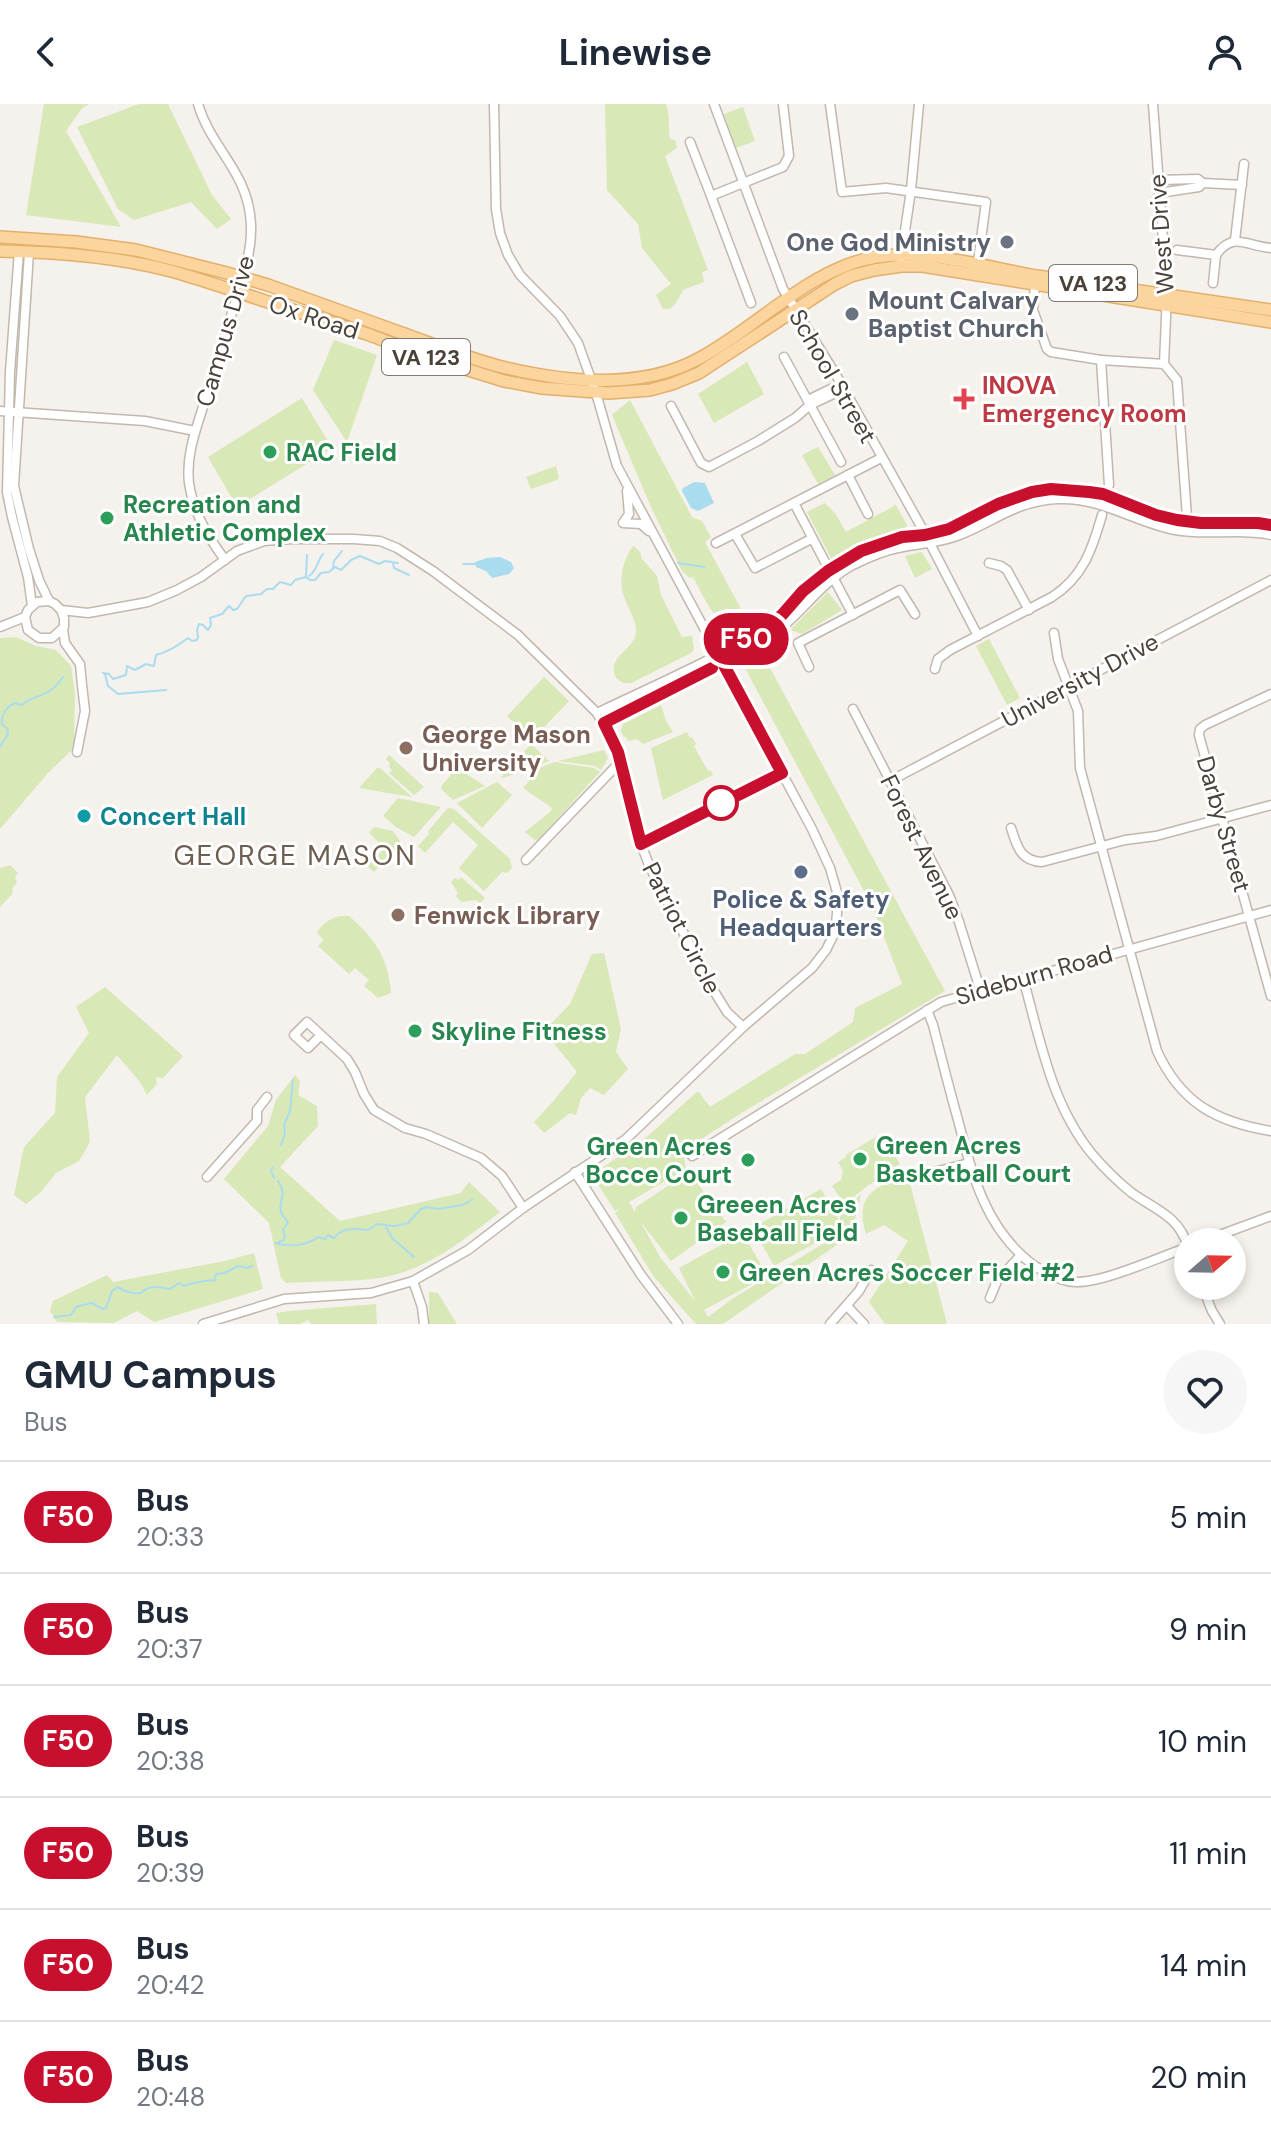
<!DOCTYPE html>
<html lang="en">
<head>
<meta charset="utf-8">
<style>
	:root { --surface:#fff; --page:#f6f6f7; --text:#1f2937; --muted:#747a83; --line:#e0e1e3 }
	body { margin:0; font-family:"DM Sans",sans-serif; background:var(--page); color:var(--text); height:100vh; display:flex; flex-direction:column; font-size:30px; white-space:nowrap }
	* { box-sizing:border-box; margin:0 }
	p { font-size:26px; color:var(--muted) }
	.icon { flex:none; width:44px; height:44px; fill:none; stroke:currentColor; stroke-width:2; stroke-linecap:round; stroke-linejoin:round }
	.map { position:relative; height:1220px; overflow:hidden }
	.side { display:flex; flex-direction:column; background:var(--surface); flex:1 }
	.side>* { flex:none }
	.badge { padding:0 16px; border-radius:26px; font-size:28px; line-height:52px }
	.needle { width:52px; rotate:70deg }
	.buttons { position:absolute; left:1174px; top:1124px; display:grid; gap:16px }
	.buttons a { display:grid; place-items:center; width:72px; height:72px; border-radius:50%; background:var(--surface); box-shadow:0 4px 12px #0003; font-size:40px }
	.map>.badge { position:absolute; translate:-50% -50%; box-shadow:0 0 0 4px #fff }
	.round { display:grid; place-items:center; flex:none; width:84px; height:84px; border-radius:42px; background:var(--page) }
	.summary { display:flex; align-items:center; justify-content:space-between; height:136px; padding:0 24px }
	h1 { font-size:38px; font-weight:700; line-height:60px }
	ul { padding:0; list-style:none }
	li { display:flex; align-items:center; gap:24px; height:112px; padding:0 24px; border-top:2px solid var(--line) }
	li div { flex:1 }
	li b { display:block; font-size:30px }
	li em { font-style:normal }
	li .badge { min-width:88px; font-weight:700; text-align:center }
	header { display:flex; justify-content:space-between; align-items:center; height:104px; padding:0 24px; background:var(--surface); font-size:36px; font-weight:700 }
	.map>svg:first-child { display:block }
	.green { fill:#d8e8b6 }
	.water { fill:#aadcf0 }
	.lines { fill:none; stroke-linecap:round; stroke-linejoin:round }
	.stream { stroke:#aadcf0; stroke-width:2 }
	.minor-casing { stroke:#c1b8ae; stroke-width:11 }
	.major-casing { stroke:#e3b06c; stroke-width:14 }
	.minor { stroke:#fff; stroke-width:8 }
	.major { stroke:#fcd59e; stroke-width:11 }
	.major-bridge-casing { stroke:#e3b06c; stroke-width:14; stroke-linecap:butt }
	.major-bridge { stroke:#fcd59e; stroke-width:11 }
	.line-casing { stroke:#fff; stroke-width:18 }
	.line { stroke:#c8102e; stroke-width:12 }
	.worship-dot { fill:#6b7280; stroke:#fff; stroke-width:3 }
	.health-dot { fill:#e0444e; stroke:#fff; stroke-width:3 }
	.leisure-dot { fill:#2e9e5b; stroke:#fff; stroke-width:3 }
	.education-dot { fill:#8d6e63; stroke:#fff; stroke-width:3 }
	.stop-dot { fill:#fff; stroke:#c8102e; stroke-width:4 }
	.culture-dot { fill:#0f9aa8; stroke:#fff; stroke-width:3 }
	.service-dot { fill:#5c6f8a; stroke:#fff; stroke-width:3 }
	.labels { text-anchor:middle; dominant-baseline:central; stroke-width:6; stroke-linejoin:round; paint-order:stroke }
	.shield { fill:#fff; stroke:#807a74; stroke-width:2 }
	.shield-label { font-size:22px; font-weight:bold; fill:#4a4139 }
	.street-label { font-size:24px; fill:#4a4139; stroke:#fff }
	.worship-label { font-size:24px; font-weight:bold; fill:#5b616d; stroke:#fff; text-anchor:end }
	.health-label { font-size:24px; font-weight:bold; fill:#be3a42; stroke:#fff; text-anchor:start }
	.leisure-label { font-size:24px; font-weight:bold; fill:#27864d; stroke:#fff; text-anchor:start }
	.education-label { font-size:24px; font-weight:bold; fill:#785e54; stroke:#fff; text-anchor:start }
	.culture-label { font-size:24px; font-weight:bold; fill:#0d838f; stroke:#fff; text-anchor:start }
	.service-label { font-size:24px; font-weight:bold; fill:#4e5e75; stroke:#fff }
	.quarter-label { font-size:28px; letter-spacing:2px; fill:#6d5e50; stroke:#fff }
</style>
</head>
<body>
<header><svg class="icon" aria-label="back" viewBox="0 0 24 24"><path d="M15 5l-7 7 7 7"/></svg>Linewise<svg class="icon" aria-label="person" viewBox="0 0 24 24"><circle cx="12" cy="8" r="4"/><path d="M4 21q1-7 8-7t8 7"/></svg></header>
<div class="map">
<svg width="1271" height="1220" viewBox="0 0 1271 1220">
	<rect width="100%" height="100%" fill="#f5f1ec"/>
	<g class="green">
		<path d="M44,0H89L82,4L66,27L121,123L26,111Z"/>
		<path d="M139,0H168L212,91L231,115L217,125L191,98L134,116L118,105L77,23Z"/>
		<path d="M605,0H666C670,10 668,24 670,35L675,36L677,44L665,52L708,166L702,168L704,178L683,186L676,199L670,205H663L656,191L671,180L642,144L638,120L607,86Z"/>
		<path d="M743,3L755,37L736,44L724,10Z"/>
		<path d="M334,236L377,251L347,338L313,286Z"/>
		<path d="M747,258L764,290L714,319L698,290Z"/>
		<path d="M302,294L332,344L237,403L208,353Z"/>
		<path d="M630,296L692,413L702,417L711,433L705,438L749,520C744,522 741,525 736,525C718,527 701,487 693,473L690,474L682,467L651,403L612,311Z"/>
		<path d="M818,343L835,371L818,380L802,351Z"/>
		<path d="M556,362L559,375L531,385L526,373Z"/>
		<path d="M825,399L835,409L846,428L896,401L907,421L905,425L855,443L832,456L807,408Z"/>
		<path d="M634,442L640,448L642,455L657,472L661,491L682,533L692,532L694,545L691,549L631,579H623L616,574C607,554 628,549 635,533C641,521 624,499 622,485C620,469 624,456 632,443Z"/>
		<path d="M922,448L932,465L915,474L905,452Z"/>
		<path d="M828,488L842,506L802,530L790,526Z"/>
		<path d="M16,533L36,542L56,546L71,562L75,590L74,637L71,647L48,669L0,725V534Z"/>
		<path d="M989,535L1020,594L1007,601L976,542Z"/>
		<path d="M764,553L945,887L743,1008L683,1047L686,1065L629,1098L635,1108L636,1103L689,1068L726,1118L671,1157L640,1117L660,1153L696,1198L679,1164L743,1129L767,1172L704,1206L708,1213L732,1195L841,1129L840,1125L774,1162L753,1124L821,1085L840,1118V1111L861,1090L851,1131L723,1220H696L654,1173L615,1109L622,1103L615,1107L592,1071L648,1032L698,987L710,1003L795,950H805L853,918L855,904L902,880L872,802L744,562Z"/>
		<path d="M544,573L569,597L532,636L507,612Z"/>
		<path d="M661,601L666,617L673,628L643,640L637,635L628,637L626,633H624L621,627L623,620Z"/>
		<path d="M687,628L690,634L692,633L696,640L694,642L708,667L710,666L713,671L663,696L651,644Z"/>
		<path d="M531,640L549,657L503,674L501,673Z"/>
		<path d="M604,646L608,654L601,666L595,662L558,657Z"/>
		<path d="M389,651L424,683L414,691L389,669L392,667L389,662L390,659L386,655Z"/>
		<path d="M555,658L594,664L600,668L539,735L535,736L525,728L551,707L552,704L523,684L541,663Z"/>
		<path d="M454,661L457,664H465L466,670L485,682L453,696L441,685L442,681L451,671L448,668Z"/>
		<path d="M377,664H380L412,693L359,684Z"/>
		<path d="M497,678L512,691L482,724L457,699Z"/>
		<path d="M398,694L441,703L414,733L396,723L383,712Z"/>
		<path d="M448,704L454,705L510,755L512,764L507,769L502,768L484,787L459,764L478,741L453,718L425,749L418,742L429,730L428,727Z"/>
		<path d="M374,723L393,727L405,744L400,749L397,747L391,754L388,752L374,768L367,762L385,744L369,729Z"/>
		<path d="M10,761L18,769L15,773L17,779L12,784L13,789L0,803V764Z"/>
		<path d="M461,773L485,794L480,799L476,796L461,798L456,792L458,789L451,778L455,774L459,776Z"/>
		<path d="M340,812H349C375,835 388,853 391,889L378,894L364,882L369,876L355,864L349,870L318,842L324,836L317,829C322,819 330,815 340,812Z"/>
		<path d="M604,849L621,925L616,948L628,965L604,991L590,984L581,994L576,1011L570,1009L544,1029L534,1018C550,1002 563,985 577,968L544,927L570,900L592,850Z"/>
		<path d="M105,883L183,952L163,974L156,973L157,980L147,991L140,978L117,951L85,993L90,1038L79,1057L56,1069L41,1088L26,1100L14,1091L24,1043L55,1009L57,973L89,929L76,903Z"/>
		<path d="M295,971L300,977L298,991L317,1002L318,1022L280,1063L340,1117L461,1089L469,1078L500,1108C465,1135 426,1167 380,1174C350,1178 317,1177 286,1179L281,1174L269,1119L224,1075L268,1022L276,996Z"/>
		<path d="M881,1030L900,1060L866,1083L845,1100L832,1082L841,1076L843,1066L838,1058L846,1053V1051Z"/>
		<path d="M908,1072L947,1220H885L869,1198L908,1137L884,1121L866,1130C854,1091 875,1082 908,1072Z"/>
		<path d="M254,1149L263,1185L154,1218L137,1207L114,1219L57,1218L50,1207L53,1197L107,1171L113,1178L225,1157Z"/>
		<path d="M429,1188L438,1189L457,1220H429Z"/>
		<path d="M376,1200L377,1220H311L308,1216L300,1220H279L276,1209L290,1207Z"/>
	</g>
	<g class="water">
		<path d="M694,378L705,379L714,399L698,407L691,404L682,387L683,384Z"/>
		<path d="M500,453L511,458L514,464L509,470L492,474L486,467L476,463L475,458L487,454Z"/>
	</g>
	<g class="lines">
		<g class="stream">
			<path d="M393,459L394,464L409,471"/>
			<path d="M678,459L704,463"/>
			<path d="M463,460H477"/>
			<path d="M333,463L334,457L342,447"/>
			<path d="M309,472C317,467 317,457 323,450"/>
			<path d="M306,473L307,451"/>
			<path d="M103,569L109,570L113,575L126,571L127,562L135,566L146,560L154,562L156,551C168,548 179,541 188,534L192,537L197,536L198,533L197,526L199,520L203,521L208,526L211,521L210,514L222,510L229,502L233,506L237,505L246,492L261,490L267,485H273L280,478L291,481L295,476L306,473L310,476H315L321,469L329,468L335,463L341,466L351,456L360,452L379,460L385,457L398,459"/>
			<path d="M105,570L108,582L118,590L166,586"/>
			<path d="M0,643L8,630L7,624L2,621C1,611 6,603 15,599L22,601C37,588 47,596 63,573"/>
			<path d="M281,1041L285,1030L284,1021L290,1007L293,976"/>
			<path d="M273,1063L271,1066L274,1074"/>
			<path d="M278,1077C291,1095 270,1100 288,1118L283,1126L285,1131L284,1136L279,1138"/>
			<path d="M386,1123L392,1134L414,1153"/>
			<path d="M275,1139C288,1143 308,1142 318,1133L325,1135L328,1131L334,1134C343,1122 355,1125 368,1126L377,1120L395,1122L408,1119L421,1105L427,1103L438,1105L456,1102L463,1101L473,1095"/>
			<path d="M54,1213L71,1211L76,1203L91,1199L103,1205L106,1204L112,1187L117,1183C125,1187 131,1190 141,1189C149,1180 159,1183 170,1185L179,1179L184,1182C191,1179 208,1176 215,1176L216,1170L225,1169L238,1162L247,1164L252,1162"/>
		</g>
		<defs>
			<g id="minor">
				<path d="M198,0C211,45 249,68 251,121C252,146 244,169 237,192C226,229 215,266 203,303C195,328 186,352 189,379C193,408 208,433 225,456"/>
				<path d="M714,0L783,185L839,276L923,426L978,532"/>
				<path d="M830,0L842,88L886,84L986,98L977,165"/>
				<path d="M1153,0L1167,190L1164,260"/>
				<path d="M690,38L711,92"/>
				<path d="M1158,76L1198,75L1203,79L1199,83L1159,89"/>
				<path d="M1203,79L1242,81"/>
				<path d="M1235,136L1244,60"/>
				<path d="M1177,146L1216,151C1233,127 1246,142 1271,144"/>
				<path d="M19,147L10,268L7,388L12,413L28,473L32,502"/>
				<path d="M29,148L14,382L29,445L39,476L49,497"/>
				<path d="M901,154L911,86L919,0"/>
				<path d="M1213,179L1216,151"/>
				<path d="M1035,181L1033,206L1047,245L1051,248L1101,256L1164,260L1177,276L1187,413"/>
				<path d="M751,199L711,92L783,63L789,52L783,0"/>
				<path d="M784,253L841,358"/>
				<path d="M1101,256L1109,381"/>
				<path d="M811,296L812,294L841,280"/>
				<path d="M671,302L701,359L709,363L758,337L795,314L810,301L844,285"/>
				<path d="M0,307L145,317L195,327"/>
				<path d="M848,371L868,410"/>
				<path d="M627,387L629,410L623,419L641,420L649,427"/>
				<path d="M794,399L853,511"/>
				<path d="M735,430L755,464L811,435"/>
				<path d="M716,439L881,354"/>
				<path d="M989,459L1001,462L1007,466L1029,506"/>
				<path d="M61,506L64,514V523L52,534H39L28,526L25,513L28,506L37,498L49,497L55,500L61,506L88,509L148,498L177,486L201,473L237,447L264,437L292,435H354L380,437L397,444L433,467L518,531L597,609L618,648L641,740L649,761L709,879L727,908L743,923"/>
				<path d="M0,523L25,513"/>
				<path d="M63,525L65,539L80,560L82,581L85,607L77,648"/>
				<path d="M1054,529L1058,555L1078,607L1080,664L1157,947C1181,999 1216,1018 1271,1027"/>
				<path d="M809,563L798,539L900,486L915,510"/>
				<path d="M935,565L938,555L950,546L1052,493C1083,473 1092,446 1102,411"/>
				<path d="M1271,590L1205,621L1200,625L1199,631L1271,892"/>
				<path d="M853,605L949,791L959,818L980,885"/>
				<path d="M597,609C653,582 712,557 765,524C781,514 791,500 804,487C820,472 839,458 858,448C890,431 924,435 957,421C989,408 1016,387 1052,385C1100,383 1131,406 1175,415C1206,422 1239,416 1271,421"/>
				<path d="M604,619C638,602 672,584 706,567C730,555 754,544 775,529C803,508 821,478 853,461C867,454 882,447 898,444C917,440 938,439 957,432C994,418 1015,397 1058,395C1102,393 1133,418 1175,426C1207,432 1239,424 1271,431"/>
				<path d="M890,677L1271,476"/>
				<path d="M750,684L782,669"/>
				<path d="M1011,724C1017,742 1020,757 1042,758L1125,736L1156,732L1271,701"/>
				<path d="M526,756L621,657"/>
				<path d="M927,906L933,921C941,952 949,984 958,1016C972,1070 985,1124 1032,1160C1045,1169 1061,1178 1077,1178C1105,1178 1160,1153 1188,1143C1179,1112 1156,1106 1132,1089C1118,1078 1104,1064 1092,1050C1051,1000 1040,935 1023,874"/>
				<path d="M321,931L308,944L294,931L307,918L347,955L355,968L364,990L374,1006L405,1024L426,1030L481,1054L502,1072L523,1104"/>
				<path d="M692,1052L941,898L1271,806"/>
				<path d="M575,1068L641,1171L678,1220"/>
				<path d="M919,1072L969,1059"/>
				<path d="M207,1073L257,1017V1006L267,993"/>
				<path d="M1201,1138L1271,1112"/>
				<path d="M413,1177L422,1203L424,1220"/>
				<path d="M1202,1182L1212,1207L1220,1220"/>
				<path d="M990,1194L997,1177L1021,1151"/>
				<path d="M847,1202L864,1220"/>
				<path d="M203,1220L284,1195L371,1189L413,1177L468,1146L523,1104L626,1035L743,923L812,864L826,846L835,828L837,810V788L830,764L812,725L617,362L596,289L578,239L560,212L520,171L508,151L500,129L496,105L494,0"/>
				<path d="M830,1220L859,1187L871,1166"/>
			</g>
			<g id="major">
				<path d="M0,133L76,138L136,146L227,169"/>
				<path d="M0,147C55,148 113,152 167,166C187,171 207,178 226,184"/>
				<path d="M268,181C312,197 355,212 399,228C433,240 467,254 502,263C564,278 641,286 698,255C756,225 809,164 876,153C930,145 984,163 1037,172C1115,184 1193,195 1271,206"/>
				<path d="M262,196L367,230L433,255L504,277L542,284L609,289L650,286L672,280L699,269L835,180L851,172L874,166L902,162H922L1271,218"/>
			</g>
		</defs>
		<use href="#minor" class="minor-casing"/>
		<use href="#major" class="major-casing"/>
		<use href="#minor" class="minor"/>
		<use href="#major" class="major"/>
		<defs>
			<g id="major-bridge">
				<path d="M227,169L268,181"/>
				<path d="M226,184L262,196"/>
			</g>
		</defs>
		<use href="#major-bridge" class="major-bridge-casing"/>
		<use href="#major-bridge" class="major-bridge"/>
	</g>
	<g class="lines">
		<defs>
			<path id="line" d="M712,564L604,619L618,648L641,740L782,669L718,550L766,523L782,511L803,487L828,467L861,447L902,433L925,431L949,425L998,400L1032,388L1051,385L1089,388L1103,390L1156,411L1177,416L1201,419H1258L1271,421"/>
		</defs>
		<use href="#line" class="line-casing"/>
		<use href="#line" class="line"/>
	</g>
	<g class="worship-dot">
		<circle cx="1007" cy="138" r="8"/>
		<circle cx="852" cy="210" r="8"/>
	</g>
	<path class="health-dot" d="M960 283h8v8h8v8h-8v8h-8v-8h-8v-8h8z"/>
	<g class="leisure-dot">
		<circle cx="270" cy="348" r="8"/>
		<circle cx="107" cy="414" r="8"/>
		<circle cx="415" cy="927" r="8"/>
		<circle cx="860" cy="1055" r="8"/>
		<circle cx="748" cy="1056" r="8"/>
		<circle cx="681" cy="1114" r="8"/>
		<circle cx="723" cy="1168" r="8"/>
	</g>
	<g class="education-dot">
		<circle cx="406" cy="644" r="8"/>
		<circle cx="398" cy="811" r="8"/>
	</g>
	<circle class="stop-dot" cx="721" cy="699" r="16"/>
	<circle class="culture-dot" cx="84" cy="712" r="8"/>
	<circle class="service-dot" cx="801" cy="768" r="8"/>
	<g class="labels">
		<g class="shield">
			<rect x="1049" y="161" width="88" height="36" rx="6"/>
			<rect x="382" y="235" width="88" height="36" rx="6"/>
		</g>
		<g class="shield-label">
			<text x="1093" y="179">VA 123</text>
			<text x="426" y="253">VA 123</text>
		</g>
		<g class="street-label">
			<text transform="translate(1161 130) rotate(-94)">West Drive</text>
			<text transform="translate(314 213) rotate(18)">Ox Road</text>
			<text transform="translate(225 227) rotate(-74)">Campus Drive</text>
			<text transform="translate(833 272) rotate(60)">School Street</text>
			<text transform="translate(1080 576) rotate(-28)">University Drive</text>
			<text transform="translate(1224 720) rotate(74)">Darby Street</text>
			<text transform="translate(922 743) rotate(64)">Forest Avenue</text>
			<text transform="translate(682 824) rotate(63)">Patriot Circle</text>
			<text transform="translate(1034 871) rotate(-16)">Sideburn Road</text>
		</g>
		<g class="worship-label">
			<text x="991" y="138">One God Ministry</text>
			<text x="868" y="196" text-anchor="start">Mount Calvary<tspan x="868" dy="28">Baptist Church</tspan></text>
		</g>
		<g class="health-label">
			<text x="982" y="281">INOVA<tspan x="982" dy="28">Emergency Room</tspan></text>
		</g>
		<g class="leisure-label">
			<text x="286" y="348">RAC Field</text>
			<text x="123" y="400">Recreation and<tspan x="123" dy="28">Athletic Complex</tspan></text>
			<text x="431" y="927">Skyline Fitness</text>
			<text x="876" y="1041">Green Acres<tspan x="876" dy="28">Basketball Court</tspan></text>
			<text x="732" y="1042" text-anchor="end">Green Acres<tspan x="732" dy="28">Bocce Court</tspan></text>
			<text x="697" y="1100">Greeen Acres<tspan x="697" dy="28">Baseball Field</tspan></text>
			<text x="739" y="1168">Green Acres Soccer Field #2</text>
		</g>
		<g class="education-label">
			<text x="422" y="630">George Mason<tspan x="422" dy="28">University</tspan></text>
			<text x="414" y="811">Fenwick Library</text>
		</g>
		<g class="culture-label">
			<text x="100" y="712">Concert Hall</text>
		</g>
		<g class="service-label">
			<text x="801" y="795">Police &amp; Safety<tspan x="801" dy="28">Headquarters</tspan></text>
		</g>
		<g class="quarter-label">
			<text x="295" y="751">GEORGE MASON</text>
		</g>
	</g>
</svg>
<div class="buttons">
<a><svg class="needle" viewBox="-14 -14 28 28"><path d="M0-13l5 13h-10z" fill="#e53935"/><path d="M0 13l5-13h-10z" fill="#747a83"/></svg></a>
</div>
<b class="badge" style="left:746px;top:535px;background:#c8102e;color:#fff">F50</b>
</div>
<section class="side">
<div class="summary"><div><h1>GMU Campus</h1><p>Bus</p></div><a class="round"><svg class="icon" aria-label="heart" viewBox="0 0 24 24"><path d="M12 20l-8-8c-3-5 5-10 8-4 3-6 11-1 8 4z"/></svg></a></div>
<ul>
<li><span class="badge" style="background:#c8102e;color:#fff">F50</span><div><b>Bus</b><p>20:33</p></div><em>5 min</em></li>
<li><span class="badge" style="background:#c8102e;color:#fff">F50</span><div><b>Bus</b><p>20:37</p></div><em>9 min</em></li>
<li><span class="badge" style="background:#c8102e;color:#fff">F50</span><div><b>Bus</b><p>20:38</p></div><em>10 min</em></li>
<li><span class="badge" style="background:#c8102e;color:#fff">F50</span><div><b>Bus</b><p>20:39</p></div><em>11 min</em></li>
<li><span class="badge" style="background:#c8102e;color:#fff">F50</span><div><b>Bus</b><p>20:42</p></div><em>14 min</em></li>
<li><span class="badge" style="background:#c8102e;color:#fff">F50</span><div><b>Bus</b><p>20:48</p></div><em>20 min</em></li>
</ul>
</section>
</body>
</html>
